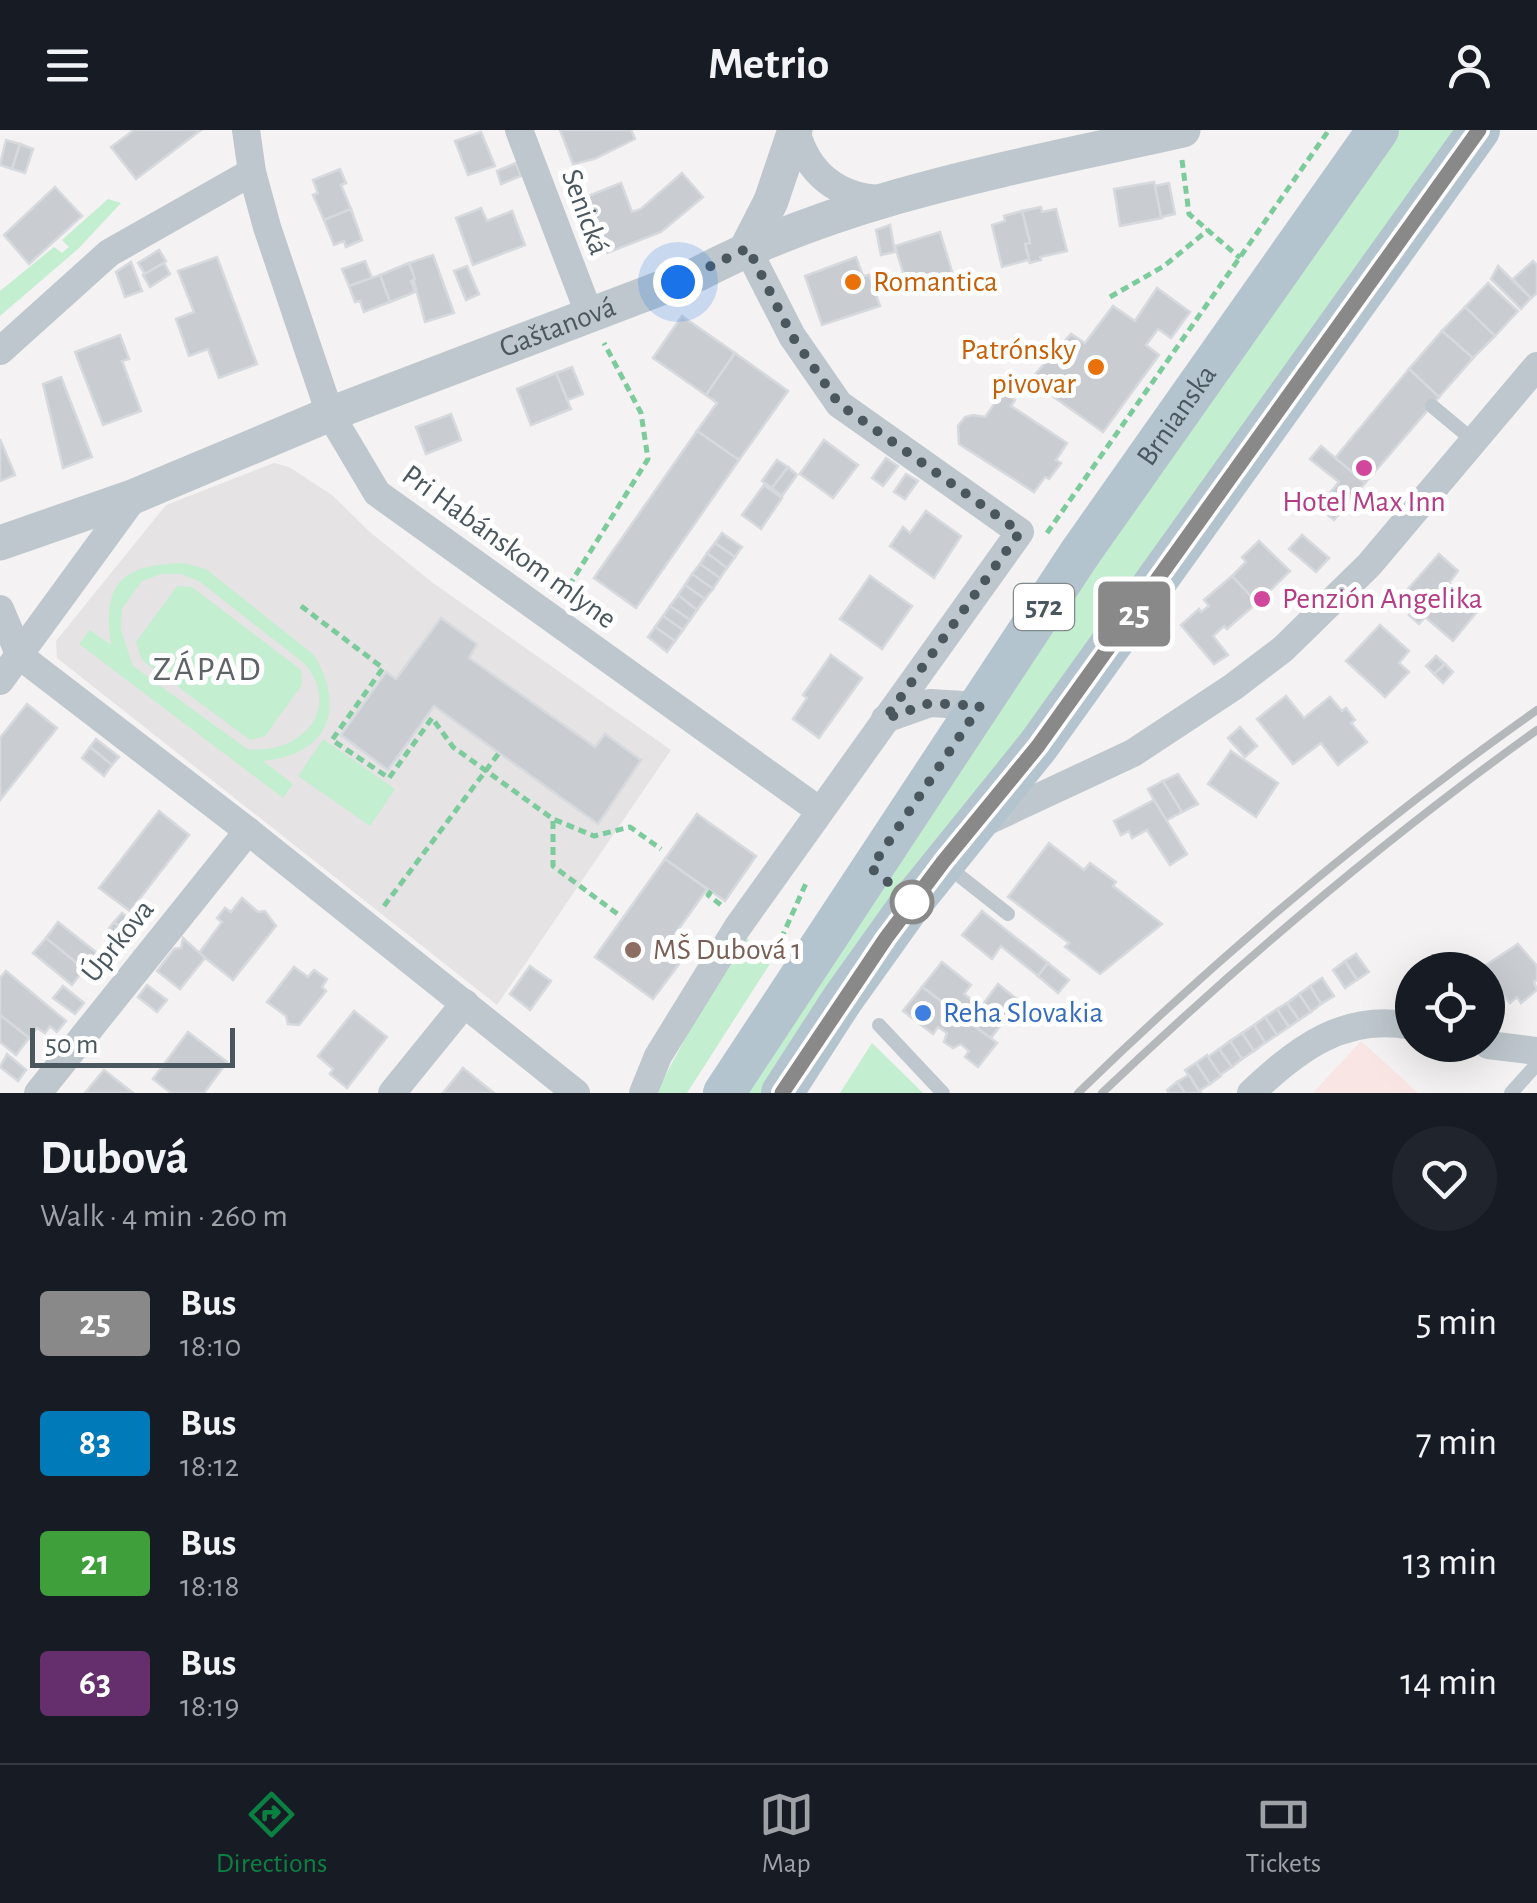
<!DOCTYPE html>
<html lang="en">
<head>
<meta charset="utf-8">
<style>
	:root { --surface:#171b24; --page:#20242c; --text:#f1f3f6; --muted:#9ea1a6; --line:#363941; --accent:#0b8043 }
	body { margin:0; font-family:"Alegreya Sans",sans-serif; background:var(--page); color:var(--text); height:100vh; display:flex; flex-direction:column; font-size:38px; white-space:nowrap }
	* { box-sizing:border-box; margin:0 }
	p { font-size:32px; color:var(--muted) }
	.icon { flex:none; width:55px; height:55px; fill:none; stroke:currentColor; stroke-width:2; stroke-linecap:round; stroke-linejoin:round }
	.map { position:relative; height:963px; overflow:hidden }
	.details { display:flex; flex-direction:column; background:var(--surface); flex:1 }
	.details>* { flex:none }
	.badge { padding:0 20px; border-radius:8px; font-size:35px; line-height:65px }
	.tools { position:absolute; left:1395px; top:822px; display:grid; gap:20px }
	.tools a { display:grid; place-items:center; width:110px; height:110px; border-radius:50%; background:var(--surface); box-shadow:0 10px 40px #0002; font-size:50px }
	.scale { position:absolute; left:30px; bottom:25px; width:205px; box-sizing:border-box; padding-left:10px; border:5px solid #4a575e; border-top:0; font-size:28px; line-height:35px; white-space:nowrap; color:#4a575e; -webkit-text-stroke:8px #fff; paint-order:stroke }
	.you { position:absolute; width:50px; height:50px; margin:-25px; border:8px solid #fff; border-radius:50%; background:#1a73e8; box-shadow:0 0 0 15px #1a73e833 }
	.map>.badge { position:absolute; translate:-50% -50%; box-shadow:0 0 0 5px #fff }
	.round { display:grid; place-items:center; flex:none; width:105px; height:105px; border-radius:52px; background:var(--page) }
	.summary { display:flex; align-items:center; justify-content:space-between; height:170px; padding:0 40px }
	h1 { font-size:48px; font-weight:600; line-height:75px }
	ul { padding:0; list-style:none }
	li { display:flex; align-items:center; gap:30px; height:120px; padding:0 40px }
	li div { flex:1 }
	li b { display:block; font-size:38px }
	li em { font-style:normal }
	li .badge { min-width:110px; font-weight:700; text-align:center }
	header { display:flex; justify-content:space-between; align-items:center; height:130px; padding:0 40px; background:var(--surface); font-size:45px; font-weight:600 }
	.dock { display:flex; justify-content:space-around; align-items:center; height:140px; border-top:2px solid var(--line); background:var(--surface); font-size:28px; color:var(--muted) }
	.dock a { display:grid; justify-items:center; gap:5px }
	.dock .current { color:var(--accent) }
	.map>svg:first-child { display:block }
	.education { fill:#e5e3e3 }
	.medical { fill:#fae5e5 }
	.green { fill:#c4eed0; fill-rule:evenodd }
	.building { fill:#c9cdd1; stroke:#d6d9dd; stroke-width:2.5 }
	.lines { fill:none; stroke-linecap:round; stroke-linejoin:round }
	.path { stroke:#7dcb9d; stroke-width:5; stroke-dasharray:8 5; stroke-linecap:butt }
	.service { stroke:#bec7cd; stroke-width:14 }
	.minor { stroke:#bec7cd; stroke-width:28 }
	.tertiary { stroke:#bec7cd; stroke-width:35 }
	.primary { stroke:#b3c4ce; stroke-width:42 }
	.rail { stroke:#b4b8bb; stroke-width:8 }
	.line-casing { stroke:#fff; stroke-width:22 }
	.line { stroke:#898989; stroke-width:15 }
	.walk { stroke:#4a575e; stroke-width:10; stroke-dasharray:0 18 }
	.food-dot { fill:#e8710a; stroke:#fff; stroke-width:4 }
	.hotel-dot { fill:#d1479c; stroke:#fff; stroke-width:4 }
	.stop-dot { fill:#fff; stroke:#898989; stroke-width:5 }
	.education-dot { fill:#8d6e63; stroke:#fff; stroke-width:4 }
	.shop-dot { fill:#3f7fe0; stroke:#fff; stroke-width:4 }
	.labels { text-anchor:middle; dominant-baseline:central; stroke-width:10; stroke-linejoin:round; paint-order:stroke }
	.shield { fill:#fff; stroke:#80898e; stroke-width:2.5 }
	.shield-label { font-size:28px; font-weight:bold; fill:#4a575e }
	.street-label { font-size:30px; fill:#4a575e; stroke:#fff }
	.food-label { font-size:30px; fill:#c56008; stroke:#fff; text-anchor:start }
	.hotel-label { font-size:30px; fill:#b23c85; stroke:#fff }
	.education-label { font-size:30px; fill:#785e54; stroke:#fff; text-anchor:start }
	.shop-label { font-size:30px; fill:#366cbe; stroke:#fff; text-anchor:start }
	.quarter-label { font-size:35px; letter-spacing:2.5px; fill:#5e6366; stroke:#fff }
</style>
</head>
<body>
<header><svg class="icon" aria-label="menu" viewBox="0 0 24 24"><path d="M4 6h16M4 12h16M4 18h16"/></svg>Metrio<svg class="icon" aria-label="person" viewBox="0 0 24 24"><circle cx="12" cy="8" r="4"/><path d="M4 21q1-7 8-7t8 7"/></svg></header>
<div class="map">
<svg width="1537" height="963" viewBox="0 0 1537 963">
	<rect width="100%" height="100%" fill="#f4f2f2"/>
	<path class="education" d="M274,333L289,337L332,365L371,403L433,453L671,620L497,875L57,528L56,511L166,375Z"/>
	<path class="medical" d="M1361,911L1418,963H1313Z"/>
	<g class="green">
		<path d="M1395,0H1462L762,963H746L876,756Z"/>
		<path d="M108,69L121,73L79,118L0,186V161L54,117L62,123L69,117L62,110Z"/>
		<path d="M183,433L206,439L314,525C347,580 327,625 263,631L293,654L283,668L79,514L90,500L111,515C102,452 122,435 183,433ZM161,444H181L199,451L305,534C343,580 300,625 247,619L133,536L121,500L122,479L142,451Z"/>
		<path d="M177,456L192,457L301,540L302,555L265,606L250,610L142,530L136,512Z"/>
		<path d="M323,609L395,659L370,696L298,646Z"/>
		<path d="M746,808L773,829L687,963H656L712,858Z"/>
		<path d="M872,913L923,963H840Z"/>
	</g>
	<g class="building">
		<path d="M134,0H201L136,49L111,17Z"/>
		<path d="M560,0H631L635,9L594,29L573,34Z"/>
		<path d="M481,2L495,36L468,45L455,11Z"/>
		<path d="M6,10L20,14L12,39L0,35Z"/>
		<path d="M20,14L33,19L25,43L12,39Z"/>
		<path d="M516,33L521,46L501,54L497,41Z"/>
		<path d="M340,39L346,53L341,55L351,79L324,90L313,65L318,63L313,50Z"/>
		<path d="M682,43L703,67L661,102L607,123L586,67L621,53L632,82L641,79Z"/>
		<path d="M1154,52L1162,88L1120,96L1114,59Z"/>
		<path d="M1169,53L1175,84L1161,87L1155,56Z"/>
		<path d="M55,57L82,86L29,134L4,105Z"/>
		<path d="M1041,77L1042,82L1056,79L1067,121L1040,127L1041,130L1030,133L1025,114L1030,113L1022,81Z"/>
		<path d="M481,78L487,91L512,81L525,115L473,135L456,88Z"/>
		<path d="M351,79L362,110L346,117L344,111L334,115L324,90Z"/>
		<path d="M1022,81L1030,113L1025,114L1030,133L1028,130L1002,137L992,95L1005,91L1004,86Z"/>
		<path d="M890,95L895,122L881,125L876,100Z"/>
		<path d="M940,102L953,145L927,153L925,146L906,152L895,116Z"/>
		<path d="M159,120L166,131L145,144L138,133Z"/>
		<path d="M433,125L454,183L425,192L409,133Z"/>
		<path d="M217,127L257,234L219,248L208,219L189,226L176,189L194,182L178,141Z"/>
		<path d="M856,127L863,146L869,145L880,176L822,195L805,146Z"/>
		<path d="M365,131L372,148L349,156L342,139Z"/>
		<path d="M1533,131L1537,135V163L1531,168L1513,149Z"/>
		<path d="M131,132L142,161L125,167L116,142Z"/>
		<path d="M164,133L170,144L150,157L143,145Z"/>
		<path d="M409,133L415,149L411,151L415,162L390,172L380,145Z"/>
		<path d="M467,136L479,164L466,170L454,141Z"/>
		<path d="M1498,136L1531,168L1521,179L1491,149Z"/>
		<path d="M380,145L390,172L364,182L360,171L355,172L349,156Z"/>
		<path d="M1488,153L1518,181L1495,206L1465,177Z"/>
		<path d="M1157,158L1190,182L1171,208L1158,199L1146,215L1159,225L1103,302L1030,250L1071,204L1085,213L1113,176L1135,191Z"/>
		<path d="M1465,177L1495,206L1473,228L1442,201Z"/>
		<path d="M682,186L735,223L706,265L653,228Z"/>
		<path d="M1442,201L1473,228L1439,267L1409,239Z"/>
		<path d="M120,205L129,229L122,231L141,281L103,295L75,222Z"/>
		<path d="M735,223L788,261L739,330L697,301L717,273L706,265Z"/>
		<path d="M572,237L583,264L568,270L556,243Z"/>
		<path d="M1409,239L1439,267L1365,353L1335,328Z"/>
		<path d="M556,243L571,279L531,295L517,259Z"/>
		<path d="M61,247L92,327L63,338L43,254Z"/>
		<path d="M1003,262L1015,270L1011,276L1067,313L1056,330L1061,333L1049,349L1045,347L1034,362L959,314L958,296L965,287L973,285L985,287Z"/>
		<path d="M451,284L461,310L426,324L416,297Z"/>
		<path d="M697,301L739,330L636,478L594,448Z"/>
		<path d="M0,309L15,345L0,351Z"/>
		<path d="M824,310L858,335L833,368L800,344Z"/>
		<path d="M1321,316L1365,353L1334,390L1318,377L1339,352L1310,329Z"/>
		<path d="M886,328L898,336L883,356L872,348Z"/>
		<path d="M777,330L788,337L772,358L762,351Z"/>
		<path d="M788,337L797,345L782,366L772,358Z"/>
		<path d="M906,344L918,351L905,369L894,362Z"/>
		<path d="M764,355L782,368L761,399L742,385Z"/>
		<path d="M926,381L961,406L934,448L890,416L903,397L910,403Z"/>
		<path d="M722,403L742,417L735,427L715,413Z"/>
		<path d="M1302,405L1329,428L1316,442L1289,419Z"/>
		<path d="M1259,411L1290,441L1257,473L1232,446L1246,432L1242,427Z"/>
		<path d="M715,413L735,427L727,438L707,423Z"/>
		<path d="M707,423L727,438L720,448L700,434Z"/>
		<path d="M1439,424L1458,441L1449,453L1480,478L1453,511L1425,487L1419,494L1409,485L1415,479L1401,467Z"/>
		<path d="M700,434L720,448L713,459L692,444Z"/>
		<path d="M692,444L713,459L705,469L685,455Z"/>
		<path d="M870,446L912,476L882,519L840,489Z"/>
		<path d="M1232,446L1257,473L1227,499L1224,496L1213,506L1228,525L1214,534L1181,495L1199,479L1201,482L1209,476L1204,470Z"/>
		<path d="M685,455L705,469L697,480L678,465Z"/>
		<path d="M678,465L697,480L690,490L670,476Z"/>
		<path d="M670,476L690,490L683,500L663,486Z"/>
		<path d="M663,486L683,500L675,511L655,497Z"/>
		<path d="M441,488L477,514L469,528L595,617L605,604L641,630L598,694L434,576L388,640L341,605L386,542L396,549Z"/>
		<path d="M1380,495L1409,521L1399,533L1409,542L1385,567L1346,531Z"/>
		<path d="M655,497L675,511L667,522L648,507Z"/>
		<path d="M831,525L862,548L819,608L793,589L807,568L803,565Z"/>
		<path d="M1436,526L1445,534L1434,544L1426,536Z"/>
		<path d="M1445,534L1453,542L1443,553L1434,544Z"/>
		<path d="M1286,566L1304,588L1330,567L1342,581L1346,578L1355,590L1351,593L1367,612L1338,635L1321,613L1293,634L1257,589Z"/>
		<path d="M27,574L57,598L0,670V608Z"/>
		<path d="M1240,597L1257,616L1245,627L1228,608Z"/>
		<path d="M96,609L119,627L112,635L90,617Z"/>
		<path d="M90,617L112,635L104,646L82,628Z"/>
		<path d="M1231,621L1278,653L1256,687L1208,654Z"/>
		<path d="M1178,644L1198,674L1182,682L1163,651Z"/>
		<path d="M1163,651L1182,682L1165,691L1148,659Z"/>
		<path d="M1154,670L1187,724L1170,735L1147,700L1132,708L1129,701L1121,705L1114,691Z"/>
		<path d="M159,681L189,705L130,781L99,758Z"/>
		<path d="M697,684L756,726L725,771L665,729Z"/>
		<path d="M1049,713L1084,740L1090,733L1116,752L1113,756L1162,794L1100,844L1065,817L1069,813L1008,767Z"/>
		<path d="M665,729L707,759L668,814L685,826L653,869L595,827Z"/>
		<path d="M242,768L258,782L265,781L276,796L233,850L199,823L222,792L217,788L225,778L231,782Z"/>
		<path d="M982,781L1048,833L1038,846L1001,816L992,829L962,805Z"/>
		<path d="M122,783L141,798L133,808L114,792Z"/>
		<path d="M58,792L97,823L84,839L46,808Z"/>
		<path d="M114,792L133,808L126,818L106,802Z"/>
		<path d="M46,808L84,839L72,855L33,823Z"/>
		<path d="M183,808L205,828L180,859L157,841L174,819L181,818Z"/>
		<path d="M1518,814L1537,836V850L1534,852L1537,860L1521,873L1517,867L1510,873L1488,847L1491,841L1486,835Z"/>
		<path d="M1356,824L1369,842L1357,850L1345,831Z"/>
		<path d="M1345,831L1357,850L1345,858L1333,840Z"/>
		<path d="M942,832L971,855L964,864L981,877L998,854L1019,871L991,908L922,857Z"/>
		<path d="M1048,833L1069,850L1058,863L1038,846Z"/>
		<path d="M530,836L551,851L530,880L510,864Z"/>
		<path d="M294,837L308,847L314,840L327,849L322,857L326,861L299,895L288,894L286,886L267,872Z"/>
		<path d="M6,841L66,891L57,902L50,896L45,903L37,898L29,908L0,885V848Z"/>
		<path d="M1322,848L1334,866L1321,874L1310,856Z"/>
		<path d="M147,855L167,870L157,882L138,867Z"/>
		<path d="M63,856L84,873L75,884L53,868Z"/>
		<path d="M1310,856L1321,874L1311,882L1299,864Z"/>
		<path d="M922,857L997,913L978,937L965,927L969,921L961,914L953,918L944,912L947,903L938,897L933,904L903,881Z"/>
		<path d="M1299,864L1311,882L1299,890L1287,873Z"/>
		<path d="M1287,873L1299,890L1289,897L1277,879Z"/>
		<path d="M1277,879L1289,897L1277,905L1265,887Z"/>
		<path d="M354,881L387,907L347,958L330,944L333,939L318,926Z"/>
		<path d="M0,885L29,908L16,925L0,912Z"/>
		<path d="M1265,887L1277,905L1265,913L1254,895Z"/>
		<path d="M1254,895L1265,913L1254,921L1242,903Z"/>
		<path d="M188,902L227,932L204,963H171L153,949Z"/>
		<path d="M1242,903L1254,921L1242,929L1230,911Z"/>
		<path d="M1230,911L1242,929L1232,937L1219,919Z"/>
		<path d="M1219,919L1232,937L1220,945L1208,927Z"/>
		<path d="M7,924L26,940L18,951L0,937Z"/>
		<path d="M1207,925L1221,946L1210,954L1196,933Z"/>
		<path d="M1196,933L1210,954L1199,961L1185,940Z"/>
		<path d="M463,938L494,963H443Z"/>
		<path d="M104,940L133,963H85Z"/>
		<path d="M1189,945L1199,961L1201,963H1185L1177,952Z"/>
		<path d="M1177,952L1185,963H1169L1167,960Z"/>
	</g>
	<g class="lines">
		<g class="path">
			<path d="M1182,30L1189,84L1240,128"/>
			<path d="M1110,167L1164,136L1208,100"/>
			<path d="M1047,403L1329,0"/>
			<path d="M562,467L648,329L641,283L604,213"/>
			<path d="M301,476L383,538L332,610L389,648L432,588L453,617L553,689L594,706L630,697L661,719"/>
			<path d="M553,691V736L619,785"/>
			<path d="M711,761L708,765L721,775"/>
			<path d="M384,776L499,623"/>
			<path d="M781,809L807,751"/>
		</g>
		<g class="service">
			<path d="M1432,276L1474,311"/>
			<path d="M947,736L1008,784"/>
			<path d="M879,895L943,963"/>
			<path d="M1511,963L1537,934"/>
		</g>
		<g class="minor">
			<path d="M246,0L252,42L267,97L330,284L377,363L820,681"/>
			<path d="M519,0L590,186"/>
			<path d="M796,0C807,43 838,68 882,69"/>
			<path d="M0,221L109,123L252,42"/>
			<path d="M0,479L20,526L248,701L576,963"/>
			<path d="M0,551L135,366"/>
			<path d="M885,589L930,573L980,576"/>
			<path d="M981,694L1133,623L1233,557L1283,519L1369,435L1537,236"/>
			<path d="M1488,915L1537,921"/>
			<path d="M38,963L248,701"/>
			<path d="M392,963L465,873"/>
			<path d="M643,963L658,926L737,798L1020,402L839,274L792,206L747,118"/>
			<path d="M1251,963C1298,918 1345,883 1412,896"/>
		</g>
		<g class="tertiary">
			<path d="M747,118L771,71L795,0"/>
			<path id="s1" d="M0,413L135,366L330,284L698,144C848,65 1019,37 1183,0"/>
		</g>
		<g class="primary">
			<path id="s2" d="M724,963L1080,423L1378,0"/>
			<path d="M782,963L842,870L909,776L1038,616L1479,0"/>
		</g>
		<g class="rail">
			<path d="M1078,963C1221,824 1374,695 1537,580"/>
			<path d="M1102,963C1239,833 1383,710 1537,600"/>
		</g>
	</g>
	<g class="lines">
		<defs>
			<path id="line" d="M782,963L886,808L943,732L1038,616L1479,0"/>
		</defs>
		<use href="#line" class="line-casing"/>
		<use href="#line" class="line"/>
		<path class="walk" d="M678,152L748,118L792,206L839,274L1020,402L885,589L930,573L980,576L871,738L912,772"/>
	</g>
	<g class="food-dot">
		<circle cx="853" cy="152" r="10"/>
		<circle cx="1096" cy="237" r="10"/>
	</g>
	<g class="hotel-dot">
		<circle cx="1364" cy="338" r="10"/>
		<circle cx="1262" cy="469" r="10"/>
	</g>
	<circle class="stop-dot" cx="912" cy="772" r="20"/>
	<circle class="education-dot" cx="633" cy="820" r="10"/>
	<circle class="shop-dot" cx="923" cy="883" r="10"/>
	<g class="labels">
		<rect class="shield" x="1014" y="454" width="60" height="46" rx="8"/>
		<g class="shield-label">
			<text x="1044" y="477">572</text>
		</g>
		<g class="street-label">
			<text transform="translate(585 82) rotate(70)">Senická</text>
			<text stroke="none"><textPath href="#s1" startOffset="598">Gaštanová</textPath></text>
			<text stroke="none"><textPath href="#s2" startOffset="815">Brnianska</textPath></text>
			<text transform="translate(509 417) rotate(36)">Pri Habánskom mlyne</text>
			<text transform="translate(118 811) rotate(-51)">Úprkova</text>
		</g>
		<g class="food-label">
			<text x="873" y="152">Romantica</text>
			<text x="1076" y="220" text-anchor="end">Patrónsky<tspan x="1076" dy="34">pivovar</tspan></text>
		</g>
		<g class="hotel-label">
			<text x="1364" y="372">Hotel Max Inn</text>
			<text x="1282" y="469" text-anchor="start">Penzión Angelika</text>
		</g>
		<g class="education-label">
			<text x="653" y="820">MŠ Dubová 1</text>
		</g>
		<g class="shop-label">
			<text x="943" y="883">Reha Slovakia</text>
		</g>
		<g class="quarter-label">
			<text x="208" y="539">ZÁPAD</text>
		</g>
	</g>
</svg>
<div class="tools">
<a><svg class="icon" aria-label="locate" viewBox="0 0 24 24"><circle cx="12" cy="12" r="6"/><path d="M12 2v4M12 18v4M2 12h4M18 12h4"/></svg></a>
</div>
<div class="scale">50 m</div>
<div class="you" style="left:678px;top:152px"></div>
<b class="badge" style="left:1134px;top:484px;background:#898989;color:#fff">25</b>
</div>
<section class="details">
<div class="summary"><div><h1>Dubová</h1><p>Walk · 4 min · 260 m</p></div><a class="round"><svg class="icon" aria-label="heart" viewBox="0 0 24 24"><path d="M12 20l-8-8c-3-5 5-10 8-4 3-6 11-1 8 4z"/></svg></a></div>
<ul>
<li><span class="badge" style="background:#898989;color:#fff">25</span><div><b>Bus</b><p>18:10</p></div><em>5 min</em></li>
<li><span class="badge" style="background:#007ab8;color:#fff">83</span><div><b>Bus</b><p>18:12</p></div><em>7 min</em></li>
<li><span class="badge" style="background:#3fa03b;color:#fff">21</span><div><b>Bus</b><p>18:18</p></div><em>13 min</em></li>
<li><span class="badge" style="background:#642f6c;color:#fff">63</span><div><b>Bus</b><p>18:19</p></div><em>14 min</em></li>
</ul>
</section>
<nav class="dock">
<a class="current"><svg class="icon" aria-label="directions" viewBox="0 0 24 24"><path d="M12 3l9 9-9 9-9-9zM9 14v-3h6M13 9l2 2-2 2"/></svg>Directions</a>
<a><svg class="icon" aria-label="map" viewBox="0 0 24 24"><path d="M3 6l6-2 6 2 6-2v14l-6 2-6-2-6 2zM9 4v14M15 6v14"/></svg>Map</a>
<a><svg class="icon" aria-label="tickets" viewBox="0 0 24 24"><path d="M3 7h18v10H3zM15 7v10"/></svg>Tickets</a>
</nav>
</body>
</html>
